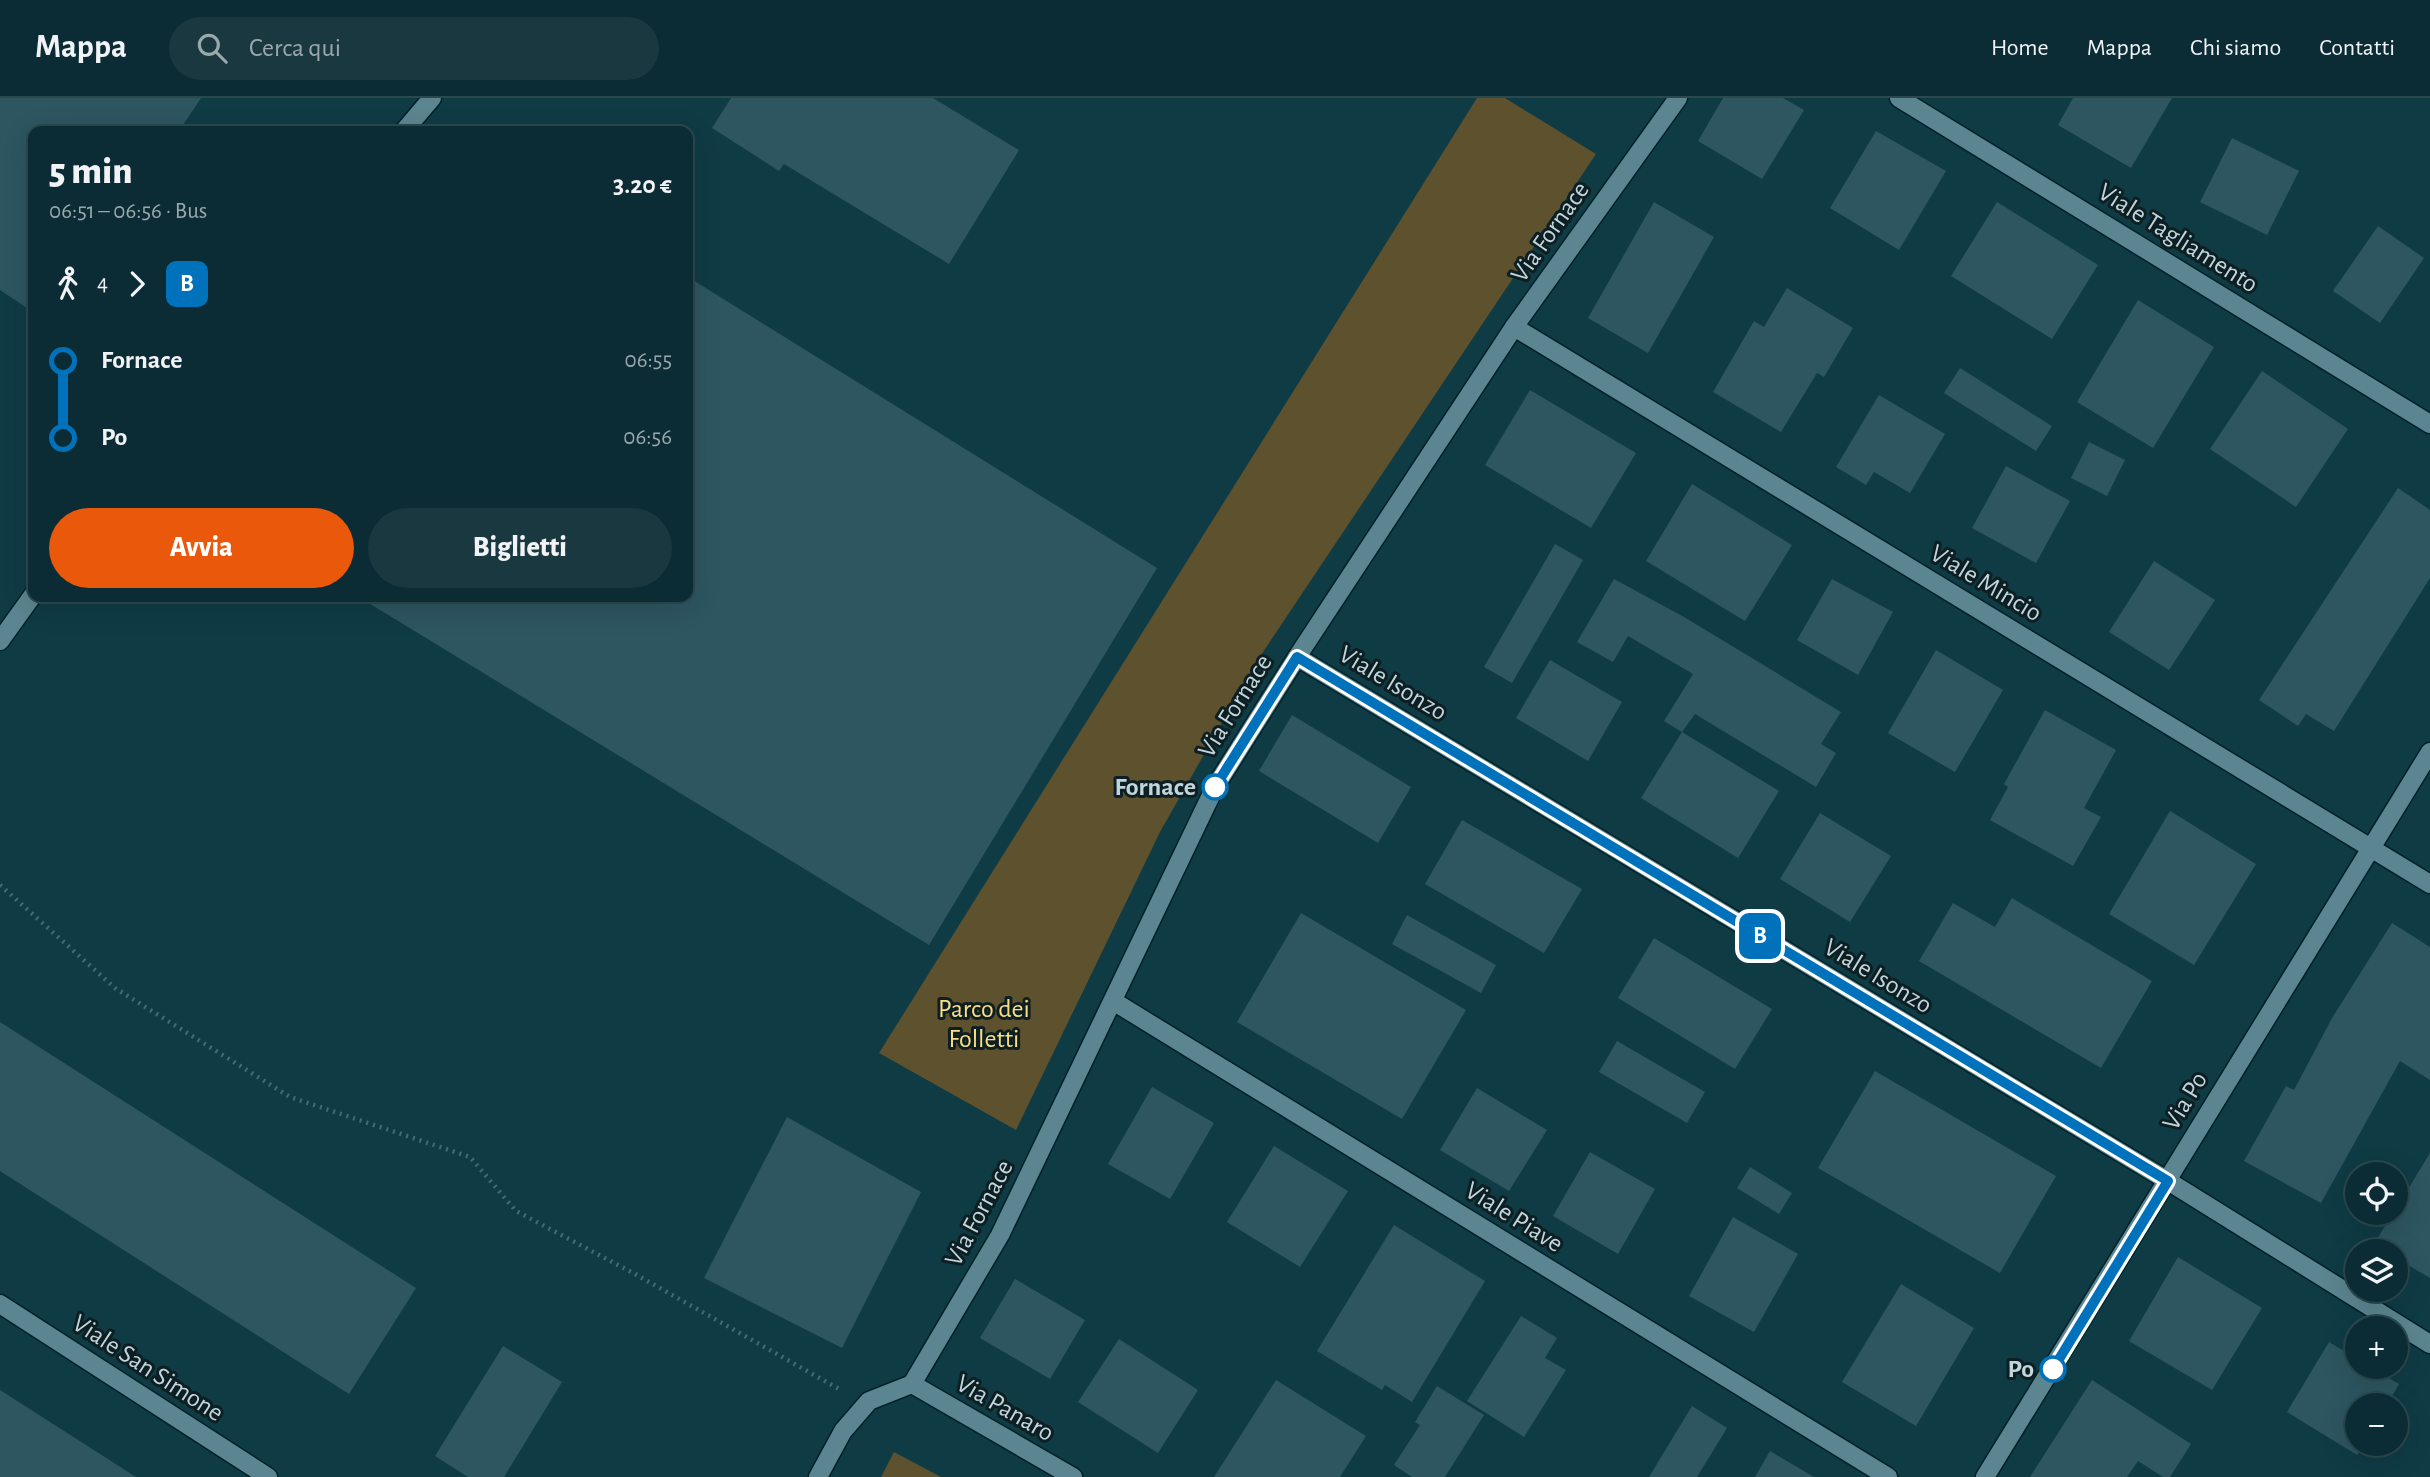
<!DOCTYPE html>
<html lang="it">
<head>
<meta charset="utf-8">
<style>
	:root { --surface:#0b2c34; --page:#193840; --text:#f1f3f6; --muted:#9aa7ac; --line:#2b484f; --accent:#ea580c }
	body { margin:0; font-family:"Alegreya Sans",sans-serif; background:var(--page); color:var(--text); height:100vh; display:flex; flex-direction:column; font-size:26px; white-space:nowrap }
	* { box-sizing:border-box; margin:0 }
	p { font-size:23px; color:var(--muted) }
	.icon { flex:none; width:38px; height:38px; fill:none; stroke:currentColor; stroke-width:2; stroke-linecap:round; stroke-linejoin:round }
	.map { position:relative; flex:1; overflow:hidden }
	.details { position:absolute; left:28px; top:28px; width:665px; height:476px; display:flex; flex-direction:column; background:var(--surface); border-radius:14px; box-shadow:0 7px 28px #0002,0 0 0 2px var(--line) }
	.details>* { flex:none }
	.badge { padding:0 14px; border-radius:10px; font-size:24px; line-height:46px }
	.controls { position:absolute; left:2345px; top:1064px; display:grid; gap:14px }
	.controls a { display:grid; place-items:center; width:63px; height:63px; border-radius:50%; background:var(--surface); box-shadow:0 7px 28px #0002,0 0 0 2px var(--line); font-size:35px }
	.map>.badge { position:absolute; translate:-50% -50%; box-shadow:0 0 0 4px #fff }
	.legs { display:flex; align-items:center; gap:10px; height:77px; padding:0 21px; font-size:23px }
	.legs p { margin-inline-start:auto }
	.overview { display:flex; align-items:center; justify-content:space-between; height:119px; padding:0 21px }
	h1 { font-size:38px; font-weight:800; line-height:52px }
	.primary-button { display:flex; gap:14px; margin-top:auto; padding:14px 21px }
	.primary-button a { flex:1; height:80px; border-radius:42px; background:var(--accent); color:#fff; font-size:28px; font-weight:800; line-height:80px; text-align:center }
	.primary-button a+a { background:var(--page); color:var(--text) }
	ul { padding:0 21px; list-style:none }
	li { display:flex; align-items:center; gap:24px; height:77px; font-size:26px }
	li i { display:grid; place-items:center; width:10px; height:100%; margin:0 9px; background:currentColor }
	li i::after { content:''; width:18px; height:18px; margin:-9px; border:5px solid; border-radius:50%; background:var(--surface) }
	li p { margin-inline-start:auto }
	li:first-child i { background:linear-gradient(#0000 50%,currentColor 0) }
	li:last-child i { background:linear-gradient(currentColor 50%,#0000 0) }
	header { display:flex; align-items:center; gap:42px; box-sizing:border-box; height:98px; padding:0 35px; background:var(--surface); border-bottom:2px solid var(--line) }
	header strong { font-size:33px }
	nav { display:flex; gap:38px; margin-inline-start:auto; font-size:24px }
	.search { width:490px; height:63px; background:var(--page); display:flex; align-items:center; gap:18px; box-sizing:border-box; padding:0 24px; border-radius:38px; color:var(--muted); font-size:26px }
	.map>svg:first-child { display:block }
	.green { fill:#5d512e }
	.building { fill:#2d5661 }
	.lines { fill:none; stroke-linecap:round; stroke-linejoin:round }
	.minor-casing { stroke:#012128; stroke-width:21 }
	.path { stroke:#456a72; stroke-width:4.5; stroke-dasharray:2 5; stroke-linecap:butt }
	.minor { stroke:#5b8590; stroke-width:18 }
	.line-1-casing { stroke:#fff; stroke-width:16 }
	.line-1 { stroke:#0072bc; stroke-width:10 }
	.stop-1-dot { fill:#fff; stroke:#0072bc; stroke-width:3.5 }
	.labels { text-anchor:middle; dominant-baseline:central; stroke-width:6; stroke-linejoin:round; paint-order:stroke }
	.street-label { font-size:26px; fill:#c1d6dc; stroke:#0e1f23 }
	.stop-label { font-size:26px; font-weight:bold; fill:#c1d6dc; stroke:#0e1f23; text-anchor:end }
	.park-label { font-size:26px; fill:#fcde82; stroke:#0e1f23 }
</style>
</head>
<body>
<header>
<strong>Mappa</strong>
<div class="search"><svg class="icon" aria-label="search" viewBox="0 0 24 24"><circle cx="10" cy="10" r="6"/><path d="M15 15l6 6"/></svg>Cerca qui</div>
<nav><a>Home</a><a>Mappa</a><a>Chi siamo</a><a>Contatti</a></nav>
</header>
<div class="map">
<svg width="2430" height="1379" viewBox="0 0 2430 1379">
	<rect width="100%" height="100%" fill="#0f3b45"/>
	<g class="green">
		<path d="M1477,0H1505L1596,56L1257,563L1160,734L1016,1032L879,955Z"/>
		<path d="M894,1354L941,1379H881Z"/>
	</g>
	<g class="building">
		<path d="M0,0H201L179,33H33V214L0,192Z"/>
		<path d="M731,0H933L1019,52L949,166L784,66L779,73L712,30Z"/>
		<path d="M1723,0H1783L1804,12L1762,81L1698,43Z"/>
		<path d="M2073,0H2172L2131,70L2058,27Z"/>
		<path d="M1876,33L1946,73L1899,152L1830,110Z"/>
		<path d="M2232,40L2299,73L2267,137L2200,104Z"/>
		<path d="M1654,104L1714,139L1648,255L1588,220Z"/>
		<path d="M1997,104L2098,167L2052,241L1951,178Z"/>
		<path d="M2378,128L2424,160L2380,225L2333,193Z"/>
		<path d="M688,179L1157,470L929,847L367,504L370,499H688Z"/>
		<path d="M1787,190L1853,230L1824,279L1817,275L1781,334L1713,294L1754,223L1764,229Z"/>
		<path d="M2138,202L2214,249L2153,350L2077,304Z"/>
		<path d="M1960,270L2052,328L2036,353L1944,295Z"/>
		<path d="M2262,273L2348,331L2296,409L2210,351Z"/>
		<path d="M1530,292L1636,355L1591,430L1485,367Z"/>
		<path d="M1879,297L1945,336L1910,395L1874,374L1866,387L1836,369Z"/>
		<path d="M2089,344L2125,362L2107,398L2071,380Z"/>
		<path d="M2006,368L2070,403L2036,465L1972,430Z"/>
		<path d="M1692,386L1792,447L1745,523L1646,463Z"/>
		<path d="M2398,390L2430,412V480L2334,633L2306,616L2298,628L2259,602Z"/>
		<path d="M1555,446L1583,462L1512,585L1484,569Z"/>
		<path d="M2154,463L2215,502L2169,572L2109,534Z"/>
		<path d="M1614,481L1684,519L1841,614L1821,646L1836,655L1816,689L1695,616L1682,634L1664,623L1693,576L1628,538L1613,564L1577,544Z"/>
		<path d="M1832,481L1893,514L1858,577L1797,542Z"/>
		<path d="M1936,552L2003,592L1955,674L1888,635Z"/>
		<path d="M1550,562L1622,604L1588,663L1516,620Z"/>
		<path d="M2045,612L2116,652L2084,710L2101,719L2073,768L1990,722L2008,689L2004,686Z"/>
		<path d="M1292,617L1411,689L1378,745L1259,673Z"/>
		<path d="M1682,634L1779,693L1738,760L1641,700Z"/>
		<path d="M2170,713L2256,766L2194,867L2109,816Z"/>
		<path d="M1820,715L1891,758L1850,824L1780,781Z"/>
		<path d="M1462,722L1582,791L1544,855L1425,786Z"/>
		<path d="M2012,800L2152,883L2101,970L1919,863L1953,805L1995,829Z"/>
		<path d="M1301,815L1466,912L1402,1021L1237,924Z"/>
		<path d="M1407,817L1496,867L1481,895L1392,846Z"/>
		<path d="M2392,825L2430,849V982L2400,963L2321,1105L2244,1063L2286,988L2294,992L2332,920Z"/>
		<path d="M1654,840L1772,911L1735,971L1618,900Z"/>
		<path d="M0,924L416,1190L349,1296L0,1073Z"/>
		<path d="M1617,943L1705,994L1687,1025L1599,974Z"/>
		<path d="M1875,973L2056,1078L2000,1175L1818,1070Z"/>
		<path d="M1152,989L1214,1025L1170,1101L1108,1066Z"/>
		<path d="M1477,990L1547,1032L1509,1093L1440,1052Z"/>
		<path d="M787,1019L921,1094L842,1250L704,1180Z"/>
		<path d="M1274,1048L1348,1093L1300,1169L1227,1124Z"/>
		<path d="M1590,1054L1655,1091L1618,1156L1553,1118Z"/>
		<path d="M2430,1055V1180L2396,1160V1153H2385L2374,1146L2393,1115H2396V1111Z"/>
		<path d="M1750,1069L1792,1095L1779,1116L1737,1090Z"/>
		<path d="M1733,1119L1798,1156L1754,1234L1689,1198Z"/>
		<path d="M1394,1127L1485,1183L1412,1304L1385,1287L1382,1292L1317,1253Z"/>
		<path d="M2178,1159L2262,1210L2212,1292L2129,1243Z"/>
		<path d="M1015,1181L1085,1222L1050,1281L980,1240Z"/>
		<path d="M1901,1186L1974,1230L1916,1328L1842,1284Z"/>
		<path d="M1521,1218L1557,1240L1545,1260L1566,1272L1524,1339L1467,1303Z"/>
		<path d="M1119,1241L1198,1292L1158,1355L1078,1304Z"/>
		<path d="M2329,1244L2357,1261V1269H2370L2399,1286L2387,1307H2357V1346H2364L2357,1357L2287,1314Z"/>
		<path d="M503,1248L562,1284L504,1379H468L435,1358Z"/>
		<path d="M1276,1282L1366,1338L1340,1379H1214Z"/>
		<path d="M2092,1282L2191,1346L2170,1379H2163L2138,1363L2127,1379H2030Z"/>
		<path d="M1437,1288L1484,1317L1445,1379H1412L1394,1367L1420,1327L1415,1324Z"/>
		<path d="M0,1292L136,1379H0Z"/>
		<path d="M1692,1308L1727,1330L1697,1379H1649Z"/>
		<path d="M1770,1353L1814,1379H1755Z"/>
	</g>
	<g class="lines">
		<defs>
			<g id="minor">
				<path d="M1899,0L2430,326"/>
				<path d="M404,33L432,0"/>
				<path d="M1514,229L2430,786"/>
				<path d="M0,543L33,497"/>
				<path d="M1297,559L2168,1083L2430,1246"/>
				<path d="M1113,903L1888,1379"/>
				<path d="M0,1206L268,1379"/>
				<path d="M912,1286L1000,1137L1215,689L1297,559L1514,229L1678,0"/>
				<path d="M912,1286L1073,1379"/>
				<path d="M818,1379L843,1333L869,1303L912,1286"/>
				<path d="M1985,1379L2430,654"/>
			</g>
		</defs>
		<use href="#minor" class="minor-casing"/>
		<path class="path" d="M0,787L115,890L290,999L470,1059L516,1113L635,1176L839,1291"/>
		<use href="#minor" class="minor"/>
	</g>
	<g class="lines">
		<defs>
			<path id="line-1" d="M1215,689L1297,559L2168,1083L2053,1271"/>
		</defs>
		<use href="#line-1" class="line-1-casing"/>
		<use href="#line-1" class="line-1"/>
	</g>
	<g class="stop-1-dot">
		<circle cx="1215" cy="689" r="12"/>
		<circle cx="2053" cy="1271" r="12"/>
	</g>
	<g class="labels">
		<g class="street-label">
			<text transform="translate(1550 134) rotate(-55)">Via Fornace</text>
			<text transform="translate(2178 140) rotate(32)">Viale Tagliamento</text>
			<text transform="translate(1986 485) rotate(31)">Viale Mincio</text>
			<text transform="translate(1393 585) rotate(31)">Viale Isonzo</text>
			<text transform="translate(1235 608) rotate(-58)">Via Fornace</text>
			<text transform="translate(1878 878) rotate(31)">Viale Isonzo</text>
			<text transform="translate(2185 1003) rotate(-59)">Via Po</text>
			<text transform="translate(979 1115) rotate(-62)">Via Fornace</text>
			<text transform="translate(1514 1119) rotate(32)">Viale Piave</text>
			<text transform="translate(148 1270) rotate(33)">Viale San Simone</text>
			<text transform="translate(1005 1310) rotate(30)">Via Panaro</text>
		</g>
		<g class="stop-label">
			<text x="1196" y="689">Fornace</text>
			<text x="2034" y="1271">Po</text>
		</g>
		<g class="park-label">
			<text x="984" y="911">Parco dei<tspan x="984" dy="30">Folletti</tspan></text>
		</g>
	</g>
</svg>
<div class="controls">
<a><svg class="icon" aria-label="locate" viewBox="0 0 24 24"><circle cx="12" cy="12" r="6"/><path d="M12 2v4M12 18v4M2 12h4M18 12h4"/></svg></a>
<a><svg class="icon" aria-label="layers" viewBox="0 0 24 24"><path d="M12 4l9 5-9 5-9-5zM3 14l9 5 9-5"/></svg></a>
<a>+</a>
<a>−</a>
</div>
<b class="badge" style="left:1760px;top:838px;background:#0072bc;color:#fff">B</b>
<section class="details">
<div class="overview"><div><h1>5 min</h1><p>06:51 – 06:56 · Bus</p></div><b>3.20 €</b></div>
<div class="legs"><svg class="icon" aria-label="walk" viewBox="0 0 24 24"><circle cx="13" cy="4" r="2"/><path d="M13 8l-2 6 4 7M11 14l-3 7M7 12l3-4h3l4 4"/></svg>4<svg class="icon" aria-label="forward" viewBox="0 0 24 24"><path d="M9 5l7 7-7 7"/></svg><b class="badge" style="background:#0072bc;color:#fff">B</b></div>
<ul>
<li><i style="color:#0072bc"></i><b>Fornace</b><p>06:55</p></li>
<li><i style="color:#0072bc"></i><b>Po</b><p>06:56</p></li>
</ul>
<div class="primary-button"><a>Avvia</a><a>Biglietti</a></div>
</section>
</div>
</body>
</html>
